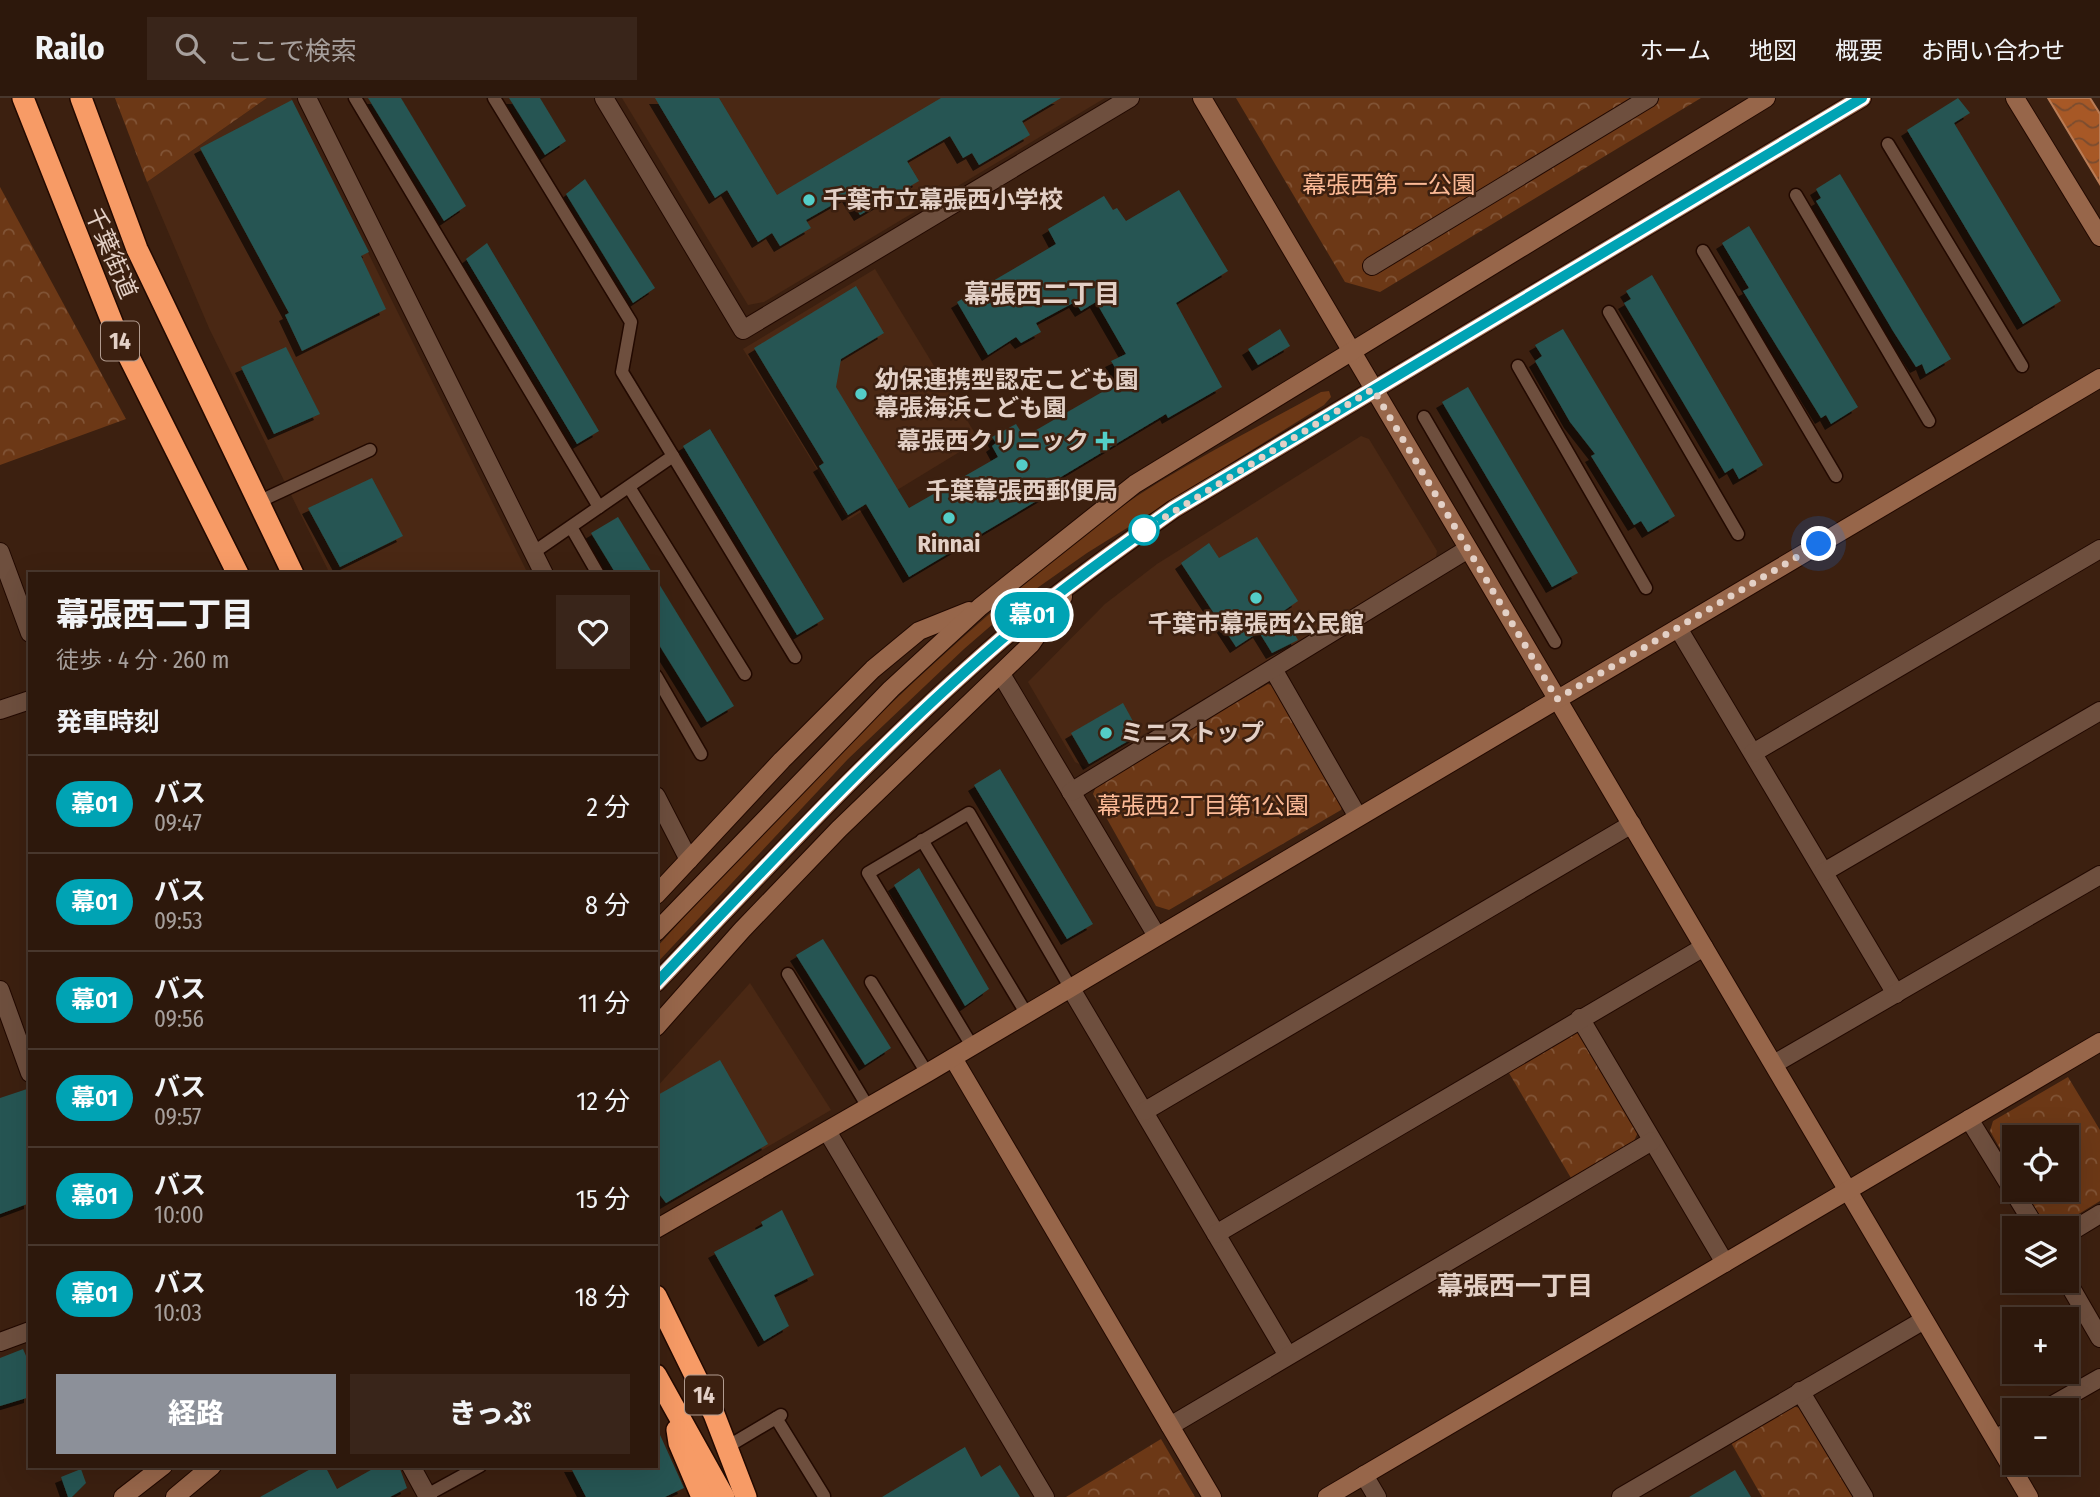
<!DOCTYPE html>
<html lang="ja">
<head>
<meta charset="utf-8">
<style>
	:root { --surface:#2d180c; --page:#39251a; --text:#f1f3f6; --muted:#a7a09d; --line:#48372d; --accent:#8c9099 }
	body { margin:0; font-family:"Fira Sans Condensed","Noto Sans JP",sans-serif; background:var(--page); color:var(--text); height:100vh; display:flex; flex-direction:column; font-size:26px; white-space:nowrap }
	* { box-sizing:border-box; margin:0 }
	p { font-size:23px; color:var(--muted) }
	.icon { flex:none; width:38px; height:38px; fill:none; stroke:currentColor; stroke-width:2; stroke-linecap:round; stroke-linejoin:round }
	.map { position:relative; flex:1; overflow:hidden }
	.sheet { position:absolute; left:28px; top:474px; width:630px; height:896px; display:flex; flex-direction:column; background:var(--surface); border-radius:0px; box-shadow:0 7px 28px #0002,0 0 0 2px var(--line) }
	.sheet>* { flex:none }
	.badge { padding:0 14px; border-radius:23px; font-size:24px; line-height:46px }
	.fabs { position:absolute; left:2002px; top:1027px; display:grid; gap:14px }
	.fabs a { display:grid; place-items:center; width:77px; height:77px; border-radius:0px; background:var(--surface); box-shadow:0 7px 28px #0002,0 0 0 2px var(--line); font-size:35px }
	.you { position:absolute; width:35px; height:35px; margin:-18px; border:5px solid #fff; border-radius:50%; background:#1a73e8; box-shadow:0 0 0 10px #1a73e833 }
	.map>.badge { position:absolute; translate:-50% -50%; box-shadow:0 0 0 4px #fff }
	h2 { padding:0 28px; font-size:26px; line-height:63px }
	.round { display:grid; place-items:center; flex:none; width:74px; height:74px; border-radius:0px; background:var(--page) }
	.head { display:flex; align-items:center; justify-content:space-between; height:119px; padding:0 28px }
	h1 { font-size:33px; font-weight:800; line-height:52px }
	.action { display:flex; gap:14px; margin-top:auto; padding:14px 28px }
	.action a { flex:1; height:80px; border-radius:0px; background:var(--accent); color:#fff; font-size:28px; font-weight:800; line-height:80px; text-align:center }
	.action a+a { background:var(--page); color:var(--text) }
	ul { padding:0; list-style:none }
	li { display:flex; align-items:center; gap:21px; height:98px; padding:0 28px; border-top:2px solid var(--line) }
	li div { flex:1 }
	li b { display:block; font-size:26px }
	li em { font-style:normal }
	li .badge { min-width:77px; font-weight:700; text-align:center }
	header { display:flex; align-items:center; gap:42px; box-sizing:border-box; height:98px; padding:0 35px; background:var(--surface); border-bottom:2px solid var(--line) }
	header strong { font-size:33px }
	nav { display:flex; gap:38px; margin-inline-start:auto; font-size:24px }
	.search { width:490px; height:63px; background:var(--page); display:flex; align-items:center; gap:18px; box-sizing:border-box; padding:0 24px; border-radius:0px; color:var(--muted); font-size:26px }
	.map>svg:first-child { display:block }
	.built { fill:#4a2814 }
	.grass { fill:#6c3816 }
	.park { fill:url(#park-crowns) }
	.water { fill:url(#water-waves); stroke:#b97c56; stroke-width:2 }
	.building { fill:#275552; filter:url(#shadow) }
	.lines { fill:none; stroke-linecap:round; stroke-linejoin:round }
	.lane-casing { stroke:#220900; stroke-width:15 }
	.street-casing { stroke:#220900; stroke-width:20 }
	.secondary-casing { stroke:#220900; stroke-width:20 }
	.highway-casing { stroke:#220900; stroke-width:24 }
	.lane { stroke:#6e4f3e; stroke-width:12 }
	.street { stroke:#6e4f3e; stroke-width:18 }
	.secondary { stroke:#97664a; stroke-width:18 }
	.highway { stroke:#f79b66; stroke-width:21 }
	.line-casing { stroke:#fff; stroke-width:16 }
	.line { stroke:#00a3b4; stroke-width:10 }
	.walk { stroke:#e3d0c6; stroke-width:7; stroke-dasharray:0 12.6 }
	.poi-dot { fill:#54cdc7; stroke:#3c2010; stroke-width:2.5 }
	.stop-dot { fill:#fff; stroke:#00a3b4; stroke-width:3.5 }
	.labels { text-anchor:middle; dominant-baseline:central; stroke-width:5; stroke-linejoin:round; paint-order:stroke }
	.shield { fill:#3c2010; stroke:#b19b8f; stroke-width:2 }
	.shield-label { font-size:23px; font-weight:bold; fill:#e3d0c6 }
	.park-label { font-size:24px; fill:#fcba96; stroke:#3c2010 }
	.poi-label { font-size:24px; font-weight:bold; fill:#e3d0c6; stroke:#3c2010; text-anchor:start }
	.street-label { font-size:24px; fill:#e3d0c6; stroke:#3c2010 }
	.neighbourhood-label { font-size:26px; font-weight:bold; fill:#e3d0c6; stroke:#3c2010 }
</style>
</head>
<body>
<header>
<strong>Railo</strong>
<div class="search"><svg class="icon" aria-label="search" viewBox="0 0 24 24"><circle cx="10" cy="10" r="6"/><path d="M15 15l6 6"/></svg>ここで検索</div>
<nav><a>ホーム</a><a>地図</a><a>概要</a><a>お問い合わせ</a></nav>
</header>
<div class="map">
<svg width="2100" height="1399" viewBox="0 0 2100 1399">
	<defs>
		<pattern id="park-crowns" width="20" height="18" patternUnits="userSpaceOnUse" patternTransform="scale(1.75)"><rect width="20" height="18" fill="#6c3816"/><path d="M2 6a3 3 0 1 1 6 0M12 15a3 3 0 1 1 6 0" fill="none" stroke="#815436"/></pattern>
		<pattern id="water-waves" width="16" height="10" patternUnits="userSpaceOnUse" patternTransform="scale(1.75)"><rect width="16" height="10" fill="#a75826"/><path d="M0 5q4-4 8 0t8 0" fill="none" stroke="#7a4c2f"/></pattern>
		<filter id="shadow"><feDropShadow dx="-6" dy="6" stdDeviation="0" flood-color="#0009"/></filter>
	</defs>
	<rect width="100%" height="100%" fill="#3c2010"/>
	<g class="built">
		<path d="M267,0H291L528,476H330L209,230L147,84Z"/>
		<path d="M622,0H1105L764,204L748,207Z"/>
		<path d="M875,171L979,342L848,422L743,251Z"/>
		<path d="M1361,338L1369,341L1437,453L1435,464L1087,670L1075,664L1028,584L1105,506L1157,466Z"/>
		<path d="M750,885L831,1012L658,1112L656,990Z"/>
	</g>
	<path class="grass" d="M1329,293L1331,299L1324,307L1087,455L1023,500L964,551L848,661L656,866V850C767,727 882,607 1008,500C1056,459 1105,417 1159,384C1211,352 1267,324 1321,294Z"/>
	<g class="park">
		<path d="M115,0H267L147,84Z"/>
		<path d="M1236,0H1701L1380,194L1345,184Z"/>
		<path d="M0,89L126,321L0,367Z"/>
		<path d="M1268,586L1276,589L1345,703L1341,712L1169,812L1156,808L1093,696L1098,684Z"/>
		<path d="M1570,932L1582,937L1639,1032L1634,1043L1571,1080L1506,970Z"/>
		<path d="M2068,979L2100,1032V1103L2059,1128L2044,1125L2024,1092H2067V1040H2014V1075L1990,1033L1993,1023Z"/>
		<path d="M1792,1308L1800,1310L1853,1399H1762L1730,1343Z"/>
		<path d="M1161,1341L1195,1399H1066Z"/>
	</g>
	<path class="water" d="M2048,0H2090L2100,16V86Z"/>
	<g class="building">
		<path d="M368,0H401L466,108L444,123Z"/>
		<path d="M509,0H540L566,43L545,57Z"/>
		<path d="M655,0H719L777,97L941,0H1061L1022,23L1030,37L979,67L972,55L963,60L950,38L907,63L919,83L860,117L848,98L806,122L811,130L780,148L772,135L758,144L727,92L715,100Z"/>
		<path d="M1958,0L1970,15L1954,25L2061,203L2023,226L1907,32Z"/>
		<path d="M292,2L369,154L361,158L386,211L302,253L285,217L289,215L200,50Z"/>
		<path d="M1840,76L1951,261L1926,276L1922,266L1916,269L1893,233L1816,103L1821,100L1816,91Z"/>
		<path d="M585,81L655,190L633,205L566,96Z"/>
		<path d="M1179,92L1228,173L1176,205L1222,289L1168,320L1166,316L1051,385L1055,392L909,479L866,406L848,417L819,368L824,365L754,250L856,188L884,235L841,261L836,289L909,410L998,359L992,348L996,345L992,339L1016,326L1024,339L1123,282L1111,263L1126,256L1096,204L1081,213L1075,204L1036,225L1041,234L1021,245L1016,239L988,257L957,204L1056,146L1048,131L1104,98L1113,112L1117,110L1126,123Z"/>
		<path d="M1749,128L1858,309L1831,326L1826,317L1821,320L1763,226L1743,193L1749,190L1722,145Z"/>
		<path d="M487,145L599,333L577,346L466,161Z"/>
		<path d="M1652,177L1763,367L1739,381L1733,370L1725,375L1624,205L1631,201L1626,193Z"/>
		<path d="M1280,231L1290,248L1258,267L1248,251Z"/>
		<path d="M1563,231L1675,418L1648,434L1641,423L1634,427L1591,358L1595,356L1570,324L1535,263L1542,258L1535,247Z"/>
		<path d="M286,249L320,316L274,336L241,269Z"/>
		<path d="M1468,289L1578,475L1552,489L1442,304Z"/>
		<path d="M710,331L824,521L797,537L683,348Z"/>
		<path d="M372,380L403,438L340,469L308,410Z"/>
		<path d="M618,419L653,476H616L591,435Z"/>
		<path d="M1257,439L1298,503L1282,514L1298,542L1272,555L1259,534L1236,549L1181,465L1209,445L1219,460Z"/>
		<path d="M656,481L734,608L707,624L656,542Z"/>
		<path d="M1123,605L1140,636L1089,666L1071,635Z"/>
		<path d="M1000,671L1093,826L1067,841L974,687Z"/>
		<path d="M919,770L989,891L965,908L894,787Z"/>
		<path d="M823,841L891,950L865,967L796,857Z"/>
		<path d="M720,962L768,1046L666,1105L656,1092V998Z"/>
		<path d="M30,990V1105L0,1116V1000Z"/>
		<path d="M782,1112L814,1177L774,1197L789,1228L764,1243L714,1154L763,1128L761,1124Z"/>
		<path d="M23,1251L30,1267V1299L0,1308V1260Z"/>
		<path d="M656,1328L684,1390L665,1399H586L570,1368H656Z"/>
		<path d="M965,1349L981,1379L1000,1367L1020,1399H882Z"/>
		<path d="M316,1368H325L337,1391L378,1368H399L407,1390L390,1399H260Z"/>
		<path d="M81,1371L86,1385L72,1399H68L61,1379Z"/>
		<path d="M1735,1372L1751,1399H1689Z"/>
	</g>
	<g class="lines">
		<defs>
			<g id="lane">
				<path d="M355,0L599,409"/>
				<path d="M494,0L631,224L622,274L673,358"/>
				<path d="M1888,46L2022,268"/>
				<path d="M1796,97L1929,323"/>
				<path d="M1703,153L1836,378"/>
				<path d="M1609,214L1738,436"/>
				<path d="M1518,268L1646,490"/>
				<path d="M1424,319L1555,544"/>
				<path d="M629,389L745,576"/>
				<path d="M258,404L370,352"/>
				<path d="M571,429L598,476"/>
				<path d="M534,454L673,358L795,559"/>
				<path d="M656,578L701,656"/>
				<path d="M922,742L1026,915"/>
				<path d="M788,876L868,1009"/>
				<path d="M871,884L927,975"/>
				<path d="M972,948L868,775L969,715L1070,889"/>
				<path d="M776,1320L824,1398"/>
				<path d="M727,1349L781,1317"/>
				<path d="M427,1397L480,1368"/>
			</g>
			<g id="street">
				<path d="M307,0L544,476"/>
				<path d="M604,0L743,232L1130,0"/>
				<path d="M1372,168L1649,0"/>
				<path d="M0,454L30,535"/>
				<path d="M1678,530L1896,896"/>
				<path d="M1273,571L1358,719"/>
				<path d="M1001,576L1157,838"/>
				<path d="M0,612L30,602"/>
				<path d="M1753,655L2100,451"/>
				<path d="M1071,694L1468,451"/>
				<path d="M656,698L689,762"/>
				<path d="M1824,774L2100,613"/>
				<path d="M1070,889L1287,1256"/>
				<path d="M0,892L30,975"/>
				<path d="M1580,920L1725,1165"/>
				<path d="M1774,966L2100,777"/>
				<path d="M1145,1013L1632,726"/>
				<path d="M1969,1021L2036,1130"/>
				<path d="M827,1033L1045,1399"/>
				<path d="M1216,1136L1704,849"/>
				<path d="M2067,1136L2100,1116"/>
				<path d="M2067,1183L2100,1240"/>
				<path d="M0,1244L30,1233"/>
				<path d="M1800,1293L1864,1399"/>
				<path d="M2044,1312L2100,1280"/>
				<path d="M1170,1328L1652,1043"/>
				<path d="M1995,1341L2014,1330"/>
				<path d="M411,1368L428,1399"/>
				<path d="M1364,1377L1377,1399"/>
				<path d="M1621,1399L1924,1222"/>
			</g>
			<g id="secondary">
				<path d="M1202,0L2029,1399"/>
				<path d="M2015,0L2100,139"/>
				<path d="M656,797L782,662L873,571L919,533L969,513"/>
				<path d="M656,834L891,591L980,509L1135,386L1766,0"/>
				<path d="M656,885C768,768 878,648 1001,542C1056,495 1115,453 1174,411L1862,0"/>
				<path d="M656,929L742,832L839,731L1031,546L1063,499"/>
				<path d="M953,960L1212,1399"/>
				<path d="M656,1131L927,975L2100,280"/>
				<path d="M123,1399L163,1368"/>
				<path d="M175,1399L212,1368"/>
				<path d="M1327,1399L2100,944"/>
			</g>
			<g id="highway">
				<path d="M23,0L114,229L238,476"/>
				<path d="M81,0L137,151L293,476"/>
				<path d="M656,1198L714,1316L746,1399"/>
				<path d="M656,1277L724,1399"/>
				<path d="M677,1332L679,1345L702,1399"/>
			</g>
		</defs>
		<use href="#lane" class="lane-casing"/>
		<use href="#street" class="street-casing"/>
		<use href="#secondary" class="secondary-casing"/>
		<use href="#highway" class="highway-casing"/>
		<use href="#lane" class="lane"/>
		<use href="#street" class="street"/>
		<use href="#secondary" class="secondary"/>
		<use href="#highway" class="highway"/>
	</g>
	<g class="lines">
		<defs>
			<path id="line" d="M656,885C768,767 878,648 1001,542C1056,495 1115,453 1174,411L1862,0"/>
		</defs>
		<use href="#line" class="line-casing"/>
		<use href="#line" class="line"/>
		<path class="walk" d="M1144,432L1373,291L1557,601L1819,446"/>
	</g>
	<g class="poi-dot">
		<circle cx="809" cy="102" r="7"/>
		<circle cx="861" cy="296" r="7"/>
		<path d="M1101.5 332.5h7v7h7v7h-7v7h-7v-7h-7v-7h7z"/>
		<circle cx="1022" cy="367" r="7"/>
		<circle cx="949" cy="420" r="7"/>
		<circle cx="1256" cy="500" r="7"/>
		<circle cx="1106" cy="635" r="7"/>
	</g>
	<circle class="stop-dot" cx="1144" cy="432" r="14"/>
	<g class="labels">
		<g class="shield">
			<rect x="101" y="223.5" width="38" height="39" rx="5"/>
			<rect x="685" y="1277.5" width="38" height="39" rx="5"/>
		</g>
		<g class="shield-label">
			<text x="120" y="243">14</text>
			<text x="704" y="1297">14</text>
		</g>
		<g class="park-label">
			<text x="1389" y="87">幕張西第 一公園</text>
			<text x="1203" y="708">幕張西2丁目第1公園</text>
		</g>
		<g class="poi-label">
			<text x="823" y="102">千葉市立幕張西小学校</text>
			<text x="875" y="282">幼保連携型認定こども園<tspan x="875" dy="28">幕張海浜こども園</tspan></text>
			<text x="1089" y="343" text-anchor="end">幕張西クリニック</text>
			<text x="1022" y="393" text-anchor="middle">千葉幕張西郵便局</text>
			<text x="949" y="446" text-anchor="middle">Rinnai</text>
			<text x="1256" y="526" text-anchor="middle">千葉市幕張西公民館</text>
			<text x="1120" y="635">ミニストップ</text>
		</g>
		<g class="street-label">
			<text transform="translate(111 155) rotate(67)">千葉街道</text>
		</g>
		<g class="neighbourhood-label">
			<text x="1042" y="196">幕張西二丁目</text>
			<text x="1515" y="1188">幕張西一丁目</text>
		</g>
	</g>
</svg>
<div class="fabs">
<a><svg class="icon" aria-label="locate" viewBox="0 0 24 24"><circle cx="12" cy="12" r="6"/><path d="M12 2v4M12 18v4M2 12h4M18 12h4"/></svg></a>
<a><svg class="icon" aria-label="layers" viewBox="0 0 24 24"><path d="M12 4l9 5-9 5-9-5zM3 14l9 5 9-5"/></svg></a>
<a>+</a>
<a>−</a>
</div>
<div class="you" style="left:1819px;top:446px"></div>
<b class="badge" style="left:1032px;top:517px;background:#00a3b4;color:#fff">幕01</b>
<section class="sheet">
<div class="head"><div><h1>幕張西二丁目</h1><p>徒歩 · 4 分 · 260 m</p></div><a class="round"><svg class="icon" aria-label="heart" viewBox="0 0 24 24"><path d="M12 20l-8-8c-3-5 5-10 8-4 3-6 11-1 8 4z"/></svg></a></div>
<h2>発車時刻</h2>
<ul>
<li><span class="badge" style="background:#00a3b4;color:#fff">幕01</span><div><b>バス</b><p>09:47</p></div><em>2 分</em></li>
<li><span class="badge" style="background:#00a3b4;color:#fff">幕01</span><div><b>バス</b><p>09:53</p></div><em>8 分</em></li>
<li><span class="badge" style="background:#00a3b4;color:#fff">幕01</span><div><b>バス</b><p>09:56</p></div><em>11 分</em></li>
<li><span class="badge" style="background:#00a3b4;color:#fff">幕01</span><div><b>バス</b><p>09:57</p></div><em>12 分</em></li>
<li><span class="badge" style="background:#00a3b4;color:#fff">幕01</span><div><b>バス</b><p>10:00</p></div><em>15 分</em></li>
<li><span class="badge" style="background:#00a3b4;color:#fff">幕01</span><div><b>バス</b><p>10:03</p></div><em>18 分</em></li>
</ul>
<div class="action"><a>経路</a><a>きっぷ</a></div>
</section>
</div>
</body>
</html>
